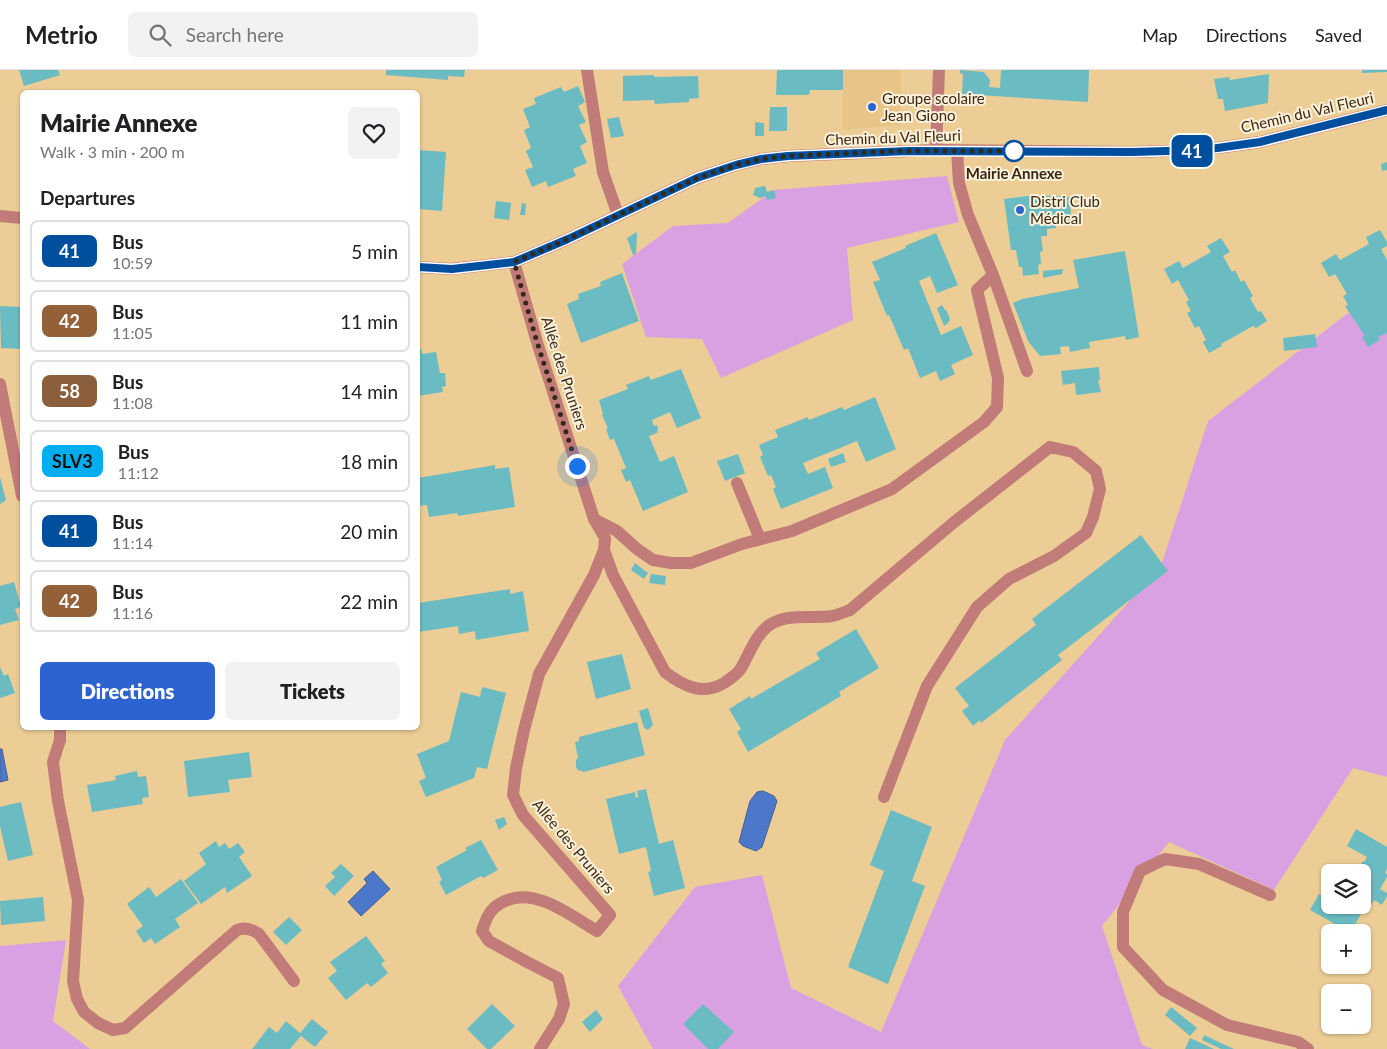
<!DOCTYPE html>
<html lang="en">
<head>
<meta charset="utf-8">
<style>
	:root { --surface:#fff; --page:#f2f2f2; --text:#202124; --muted:#757577; --line:#e0e0e0; --accent:#2c63d1 }
	body { margin:0; font-family:Lato,sans-serif; background:var(--page); color:var(--text); height:100vh; display:flex; flex-direction:column; font-size:19px; white-space:nowrap }
	* { box-sizing:border-box; margin:0 }
	p { font-size:16px; color:var(--muted) }
	.icon { flex:none; width:28px; height:28px; fill:none; stroke:currentColor; stroke-width:2; stroke-linecap:round; stroke-linejoin:round }
	.map { position:relative; flex:1; overflow:hidden }
	.details { position:absolute; left:20px; top:20px; width:400px; height:640px; display:flex; flex-direction:column; background:var(--surface); border-radius:8px; box-shadow:0 1px 4px #0004 }
	.details>* { flex:none }
	.badge { padding:0 10px; border-radius:8px; font-size:18px; line-height:32px }
	.buttons { position:absolute; left:1321px; top:794px; display:grid; gap:10px }
	.buttons a { display:grid; place-items:center; width:50px; height:50px; border-radius:8px; background:var(--surface); box-shadow:0 1px 4px #0004; font-size:25px }
	.you { position:absolute; width:25px; height:25px; margin:-12px; border:4px solid #fff; border-radius:50%; background:#1a73e8; box-shadow:0 0 0 8px #1a73e833 }
	.map>.badge { position:absolute; translate:-50% -50%; box-shadow:0 0 0 2px #fff }
	h2 { padding:0 20px; font-size:19px; line-height:45px }
	.round { display:grid; place-items:center; flex:none; width:52px; height:52px; border-radius:8px; background:var(--page) }
	.summary { display:flex; align-items:center; justify-content:space-between; height:85px; padding:0 20px }
	h1 { font-size:24px; font-weight:800; line-height:38px }
	.primary-button { display:flex; gap:10px; margin-top:auto; padding:10px 20px }
	.primary-button a { flex:1; height:58px; border-radius:8px; background:var(--accent); color:#fff; font-size:20px; font-weight:800; line-height:58px; text-align:center }
	.primary-button a+a { background:var(--page); color:var(--text) }
	ul { padding:0; list-style:none }
	li { display:flex; align-items:center; gap:15px; height:62px; margin:0 10px 8px; padding:0 10px; border:2px solid var(--line); border-radius:8px }
	li div { flex:1 }
	li b { display:block; font-size:19px }
	li em { font-style:normal }
	li .badge { min-width:55px; font-weight:700; text-align:center }
	header { display:flex; align-items:center; gap:30px; box-sizing:border-box; height:70px; padding:0 25px; background:var(--surface); border-bottom:1px solid var(--line) }
	header strong { font-size:24px }
	nav { display:flex; gap:28px; margin-inline-start:auto; font-size:18px }
	.search { width:350px; height:45px; background:var(--page); display:flex; align-items:center; gap:12px; box-sizing:border-box; padding:0 18px; border-radius:8px; color:var(--muted); font-size:19px }
	.map>svg:first-child { display:block }
	.built { fill:#e8c586 }
	.green { fill:#daa1e2 }
	.water { fill:#4d78ca; stroke:#466093 }
	.building { fill:#6bbcc2 }
	.lines { fill:none; stroke-linecap:round; stroke-linejoin:round }
	.service { stroke:#c17b78; stroke-width:12 }
	.minor { stroke:#c17b78; stroke-width:12 }
	.tertiary { stroke:#c17b78; stroke-width:12 }
	.line-casing { stroke:#fff; stroke-width:11 }
	.line { stroke:#004f9f; stroke-width:8 }
	.walk { stroke:#352913; stroke-width:5; stroke-dasharray:0 9 }
	.poi-dot { fill:#2c63d1; stroke:#fdf1db; stroke-width:2 }
	.stop-dot { fill:#fff; stroke:#004f9f; stroke-width:2.5 }
	.labels { text-anchor:middle; dominant-baseline:central; stroke-width:4; stroke-linejoin:round; paint-order:stroke }
	.poi-label { font-size:15px; fill:#352913; stroke:#fdf1db; text-anchor:start }
	.street-label { font-size:15px; fill:#352913; stroke:#fdf1db }
	.stop-label { font-size:15px; font-weight:bold; fill:#352913; stroke:#fdf1db }
</style>
</head>
<body>
<header>
<strong>Metrio</strong>
<div class="search"><svg class="icon" aria-label="search" viewBox="0 0 24 24"><circle cx="10" cy="10" r="6"/><path d="M15 15l6 6"/></svg>Search here</div>
<nav><a>Map</a><a>Directions</a><a>Saved</a></nav>
</header>
<div class="map">
<svg width="1387" height="979" viewBox="0 0 1387 979">
	<rect width="100%" height="100%" fill="#eccd95"/>
	<path class="built" d="M843,0H901L900,55L843,60Z"/>
	<g class="green">
		<path d="M947,106L959,152L847,178L853,250L721,308L702,269L646,267L622,194L673,156L728,153L774,120Z"/>
		<path d="M1348,243L1387,252V707L1353,698L1274,820L1169,772L1102,856L1142,975L1153,979H653L618,916L695,817L762,805L791,918L881,962L1005,670L1161,496L1208,351Z"/>
		<path d="M66,870L53,951L90,979H0V876Z"/>
	</g>
	<g class="water">
		<path d="M0,679H2L8,710L0,712Z"/>
		<path d="M763,721L774,726L777,731L762,777L756,781L743,776L739,772L750,731L757,722Z"/>
		<path d="M373,801L390,819L361,846L348,832L367,813L364,809Z"/>
	</g>
	<g class="building">
		<path d="M19,0H58L60,5L24,16Z"/>
		<path d="M386,0H465L464,7L448,6V10L386,5Z"/>
		<path d="M777,0H843V20H810L809,25H776Z"/>
		<path d="M960,0L984,2L990,10L989,17L1000,18L1001,0H1089L1088,32L962,24L963,4L960,3Z"/>
		<path d="M1362,0H1387V2L1362,3Z"/>
		<path d="M1269,4L1268,33L1225,41L1223,29H1218L1214,9L1229,7L1230,10Z"/>
		<path d="M654,5V7L698,6L699,28L689,29V32L655,34L654,30L623,31V6Z"/>
		<path d="M578,16L585,32L578,36L586,52L579,55L587,72L580,76L587,93L573,99L576,106L548,117L546,111L532,117L525,100L533,97L526,81L531,78L524,60L530,57L523,39L536,34L534,28L561,17L564,22Z"/>
		<path d="M770,37H787V61H769Z"/>
		<path d="M619,47L624,66L611,68L607,49Z"/>
		<path d="M755,52L764,53V66H755Z"/>
		<path d="M418,80L446,82L442,141L418,139Z"/>
		<path d="M1387,92V100L1382,101L1381,94Z"/>
		<path d="M765,116L767,122L774,120L776,128L767,130L766,126L760,128L753,125L755,118Z"/>
		<path d="M1035,125L1069,127L1072,152L1056,154V158L1047,159V166H1041L1043,181L1040,182L1041,194L1038,195L1039,204L1023,206L1022,197H1019L1016,180H1011L1004,129Z"/>
		<path d="M496,131L511,133L509,150L494,148Z"/>
		<path d="M522,133L526,134L525,145H520Z"/>
		<path d="M1380,160L1387,172V176L1381,179L1387,190V263L1378,267L1380,270L1368,277L1362,267L1365,266L1345,236L1348,235L1343,226L1347,224L1335,204L1329,207L1321,193L1336,184L1340,190L1369,174L1366,167Z"/>
		<path d="M637,162L636,184L633,185L627,168Z"/>
		<path d="M936,163L958,215L937,223L930,206L919,211L941,265L961,256L973,285L951,295L955,304L940,311L936,301L920,308L908,278L904,280L889,245L887,246L873,212L880,210L872,192L906,178L905,176Z"/>
		<path d="M1221,168L1230,182L1223,186L1232,202L1235,200L1241,212L1244,210L1253,226L1250,228L1258,242L1261,241L1267,251L1256,258L1253,256L1221,274L1222,276L1209,283L1203,272L1206,270L1199,256L1195,258L1187,243L1191,241L1186,232L1189,230L1178,210L1172,214L1164,199L1179,191L1183,198L1211,182L1207,176Z"/>
		<path d="M1125,181L1139,267L1126,270L1125,266L1089,272L1090,278L1070,282L1069,276L1060,277L1061,284L1040,286L1028,271L1013,233L1022,229L1079,218L1073,190Z"/>
		<path d="M1063,199L1062,204L1043,208V201Z"/>
		<path d="M622,203L639,251L581,273L567,234L579,229L578,224L601,216L600,212Z"/>
		<path d="M942,235L945,240H946L950,249L948,253L944,256L937,238Z"/>
		<path d="M0,236L22,237V279L1,278Z"/>
		<path d="M1315,264L1317,277L1284,281L1283,268Z"/>
		<path d="M421,279L422,284L436,282L440,303H445L446,316L442,317L443,322L418,326V280Z"/>
		<path d="M1099,297L1100,310H1098L1101,322L1076,325L1075,313L1063,315L1061,301Z"/>
		<path d="M681,299L701,348L677,358L670,342L652,350L654,356L657,355L658,359L657,363L649,366L660,392L674,386L688,422L643,441L630,410L626,412L621,400L626,398L614,369L610,370L606,359L608,358L602,345L603,344L599,330L628,319L626,315L649,306L651,310Z"/>
		<path d="M875,327L896,379L866,392L857,371L803,393L808,404L825,397L833,418L781,439L773,419L776,417L771,405L768,406L760,387L763,385L759,375L778,367L775,360L808,347L809,350L842,337L844,340Z"/>
		<path d="M843,383L846,392L831,397L828,389Z"/>
		<path d="M738,384L745,403L725,411L717,391Z"/>
		<path d="M495,395V399L509,397L515,437L458,446L457,443L429,447L427,435L418,436V408Z"/>
		<path d="M0,407L6,430L0,434Z"/>
		<path d="M1141,465L1168,501L1058,585L1062,590L981,653L980,650L973,656L962,641L969,636L955,618L1036,555L1032,549Z"/>
		<path d="M635,493L648,503L644,509L631,500Z"/>
		<path d="M651,504L666,506L665,515L649,513Z"/>
		<path d="M14,512L21,537L15,539L19,550L0,555V516Z"/>
		<path d="M510,519V524L523,521L529,561L476,570L475,561L459,564L458,556L418,562V533Z"/>
		<path d="M856,559L879,598L839,622L841,626L748,682L737,662L741,659L729,639L750,626L751,629L820,589L816,583Z"/>
		<path d="M622,584L631,619L596,629L587,592Z"/>
		<path d="M0,597L4,606L8,604L15,623L0,628Z"/>
		<path d="M482,617L506,623L487,699L477,697L474,708L426,727L419,711L426,708L417,684L449,671L461,622L480,627Z"/>
		<path d="M648,638L653,655L648,660L644,658L639,641Z"/>
		<path d="M637,652L645,685L584,702L578,700L576,697V690L578,688L575,672L579,671V667Z"/>
		<path d="M249,682L252,707L228,710L230,722L188,727L184,691Z"/>
		<path d="M137,701L138,707L146,706L149,727L142,728L143,734L92,742L87,715L116,710L115,706Z"/>
		<path d="M646,719L659,774L673,770L685,818L654,826L648,802L651,801L646,777L619,784L606,729L635,722L636,728L638,727L637,721Z"/>
		<path d="M21,732L33,785L8,791L0,756V737Z"/>
		<path d="M891,740L932,757L912,811L925,816L888,914L848,897L884,801L870,795Z"/>
		<path d="M504,747L507,754L499,760L495,750Z"/>
		<path d="M1356,759L1387,777V799L1385,803L1387,804V807L1380,819L1387,823V826L1382,835L1374,830L1366,844L1362,842L1351,862H1349L1310,840L1319,824L1330,830V835H1362V802H1356L1363,791L1364,792L1367,787L1347,776Z"/>
		<path d="M481,770L498,800L483,808L481,806L446,825L439,812L442,810L436,797L467,780L465,778Z"/>
		<path d="M216,771L219,777L225,773L229,779L238,773L245,782L239,787L252,806L227,823L225,817L201,834L184,811L206,794L199,783Z"/>
		<path d="M341,794L354,806L334,826L325,816L335,807L331,803Z"/>
		<path d="M181,809L198,833L175,849L180,857L155,874L151,868L144,873L136,861L143,856L127,834L149,817L156,827Z"/>
		<path d="M43,827L45,851L1,855L0,831Z"/>
		<path d="M289,847L302,860L286,875L273,862Z"/>
		<path d="M366,866L385,891L381,894L388,903L371,917L367,913L346,930L328,908L337,901L330,892Z"/>
		<path d="M492,934L515,956L491,979H487L467,959Z"/>
		<path d="M703,934L734,962L718,979H708L683,954Z"/>
		<path d="M1171,937L1197,958L1190,966L1165,945Z"/>
		<path d="M596,940L603,949L590,962L582,952Z"/>
		<path d="M312,949L328,962L315,977L301,966L290,979H252L269,957L277,963L286,951L300,963Z"/>
		<path d="M1204,965L1234,979H1221L1202,970Z"/>
		<path d="M1190,968L1214,979H1185Z"/>
	</g>
	<g class="lines">
		<g class="service">
			<path d="M587,0L603,102L618,145"/>
			<path d="M957,81L959,113L968,145L993,205L1027,301"/>
			<path d="M737,413L760,469"/>
			<path d="M60,670L53,692L58,731L78,830L73,911L77,929L84,942L98,953L113,960L125,958L237,860C245,857 252,859 259,864L294,911"/>
		</g>
		<g class="minor">
			<path d="M936,80L939,0"/>
			<path d="M514,192L537,272L594,449L605,468L604,480L594,505L539,604L524,660L516,698L513,725L523,745L610,845L597,861C571,846 536,817 505,831C498,834 491,840 488,846C485,851 484,856 482,861L489,871L527,892L558,908L564,934L559,949L540,979"/>
			<path d="M0,314L22,426"/>
			<path d="M594,449L617,461L637,479L653,490L671,493H691L742,474L792,461L892,419L984,352L997,337L998,308L977,220L993,205"/>
			<path d="M604,480L613,505L665,602C683,616 703,626 724,613C730,609 738,604 741,598C750,583 756,563 771,554C790,543 811,549 832,546C838,545 844,542 850,540L953,453L1050,377L1073,382L1096,401L1100,419L1093,447L1086,463L1054,486L1009,509L977,537L927,616L884,727"/>
			<path d="M60,670V658"/>
			<path d="M1270,825L1199,794L1165,789L1140,801L1123,842V877L1163,920L1227,955L1298,972L1308,979"/>
		</g>
		<g class="tertiary">
			<path d="M0,146L22,148"/>
			<path d="M418,197L451,199L514,192L568,169L697,108L736,95L761,89L788,86L936,80L1132,82L1203,80L1260,72L1387,40"/>
		</g>
	</g>
	<g class="lines">
		<defs>
			<path id="line" d="M418,197L452,199L514,192L568,169L697,108L736,95L761,89L788,86L909,81L1132,82L1203,80L1260,72L1387,40"/>
		</defs>
		<use href="#line" class="line-casing"/>
		<use href="#line" class="line"/>
		<path class="walk" d="M577,396L537,272L514,192L568,169L697,108L736,95L761,89L788,86L896,81H1018H1014"/>
	</g>
	<g class="poi-dot">
		<circle cx="872" cy="37" r="5"/>
		<circle cx="1020" cy="140" r="5"/>
	</g>
	<circle class="stop-dot" cx="1014" cy="81" r="10"/>
	<g class="labels">
		<g class="poi-label">
			<text x="882" y="28">Groupe scolaire<tspan x="882" dy="17">Jean Giono</tspan></text>
			<text x="1030" y="131">Distri Club<tspan x="1030" dy="17">Médical</tspan></text>
		</g>
		<g class="street-label">
			<text transform="translate(1307 42) rotate(-13)">Chemin du Val Fleuri</text>
			<text transform="translate(893 67) rotate(-2)">Chemin du Val Fleuri</text>
			<text transform="translate(565 303) rotate(72)">Allée des Pruniers</text>
			<text transform="translate(574 776) rotate(50)">Allée des Pruniers</text>
		</g>
		<g class="stop-label">
			<text x="1014" y="103">Mairie Annexe</text>
		</g>
	</g>
</svg>
<div class="buttons">
<a><svg class="icon" aria-label="layers" viewBox="0 0 24 24"><path d="M12 4l9 5-9 5-9-5zM3 14l9 5 9-5"/></svg></a>
<a>+</a>
<a>−</a>
</div>
<div class="you" style="left:577px;top:396px"></div>
<b class="badge" style="left:1192px;top:81px;background:#004f9f;color:#fff">41</b>
<section class="details">
<div class="summary"><div><h1>Mairie Annexe</h1><p>Walk · 3 min · 200 m</p></div><a class="round"><svg class="icon" aria-label="heart" viewBox="0 0 24 24"><path d="M12 20l-8-8c-3-5 5-10 8-4 3-6 11-1 8 4z"/></svg></a></div>
<h2>Departures</h2>
<ul>
<li><span class="badge" style="background:#004f9f;color:#fff">41</span><div><b>Bus</b><p>10:59</p></div><em>5 min</em></li>
<li><span class="badge" style="background:#936037;color:#fff">42</span><div><b>Bus</b><p>11:05</p></div><em>11 min</em></li>
<li><span class="badge" style="background:#8b5e3c;color:#fff">58</span><div><b>Bus</b><p>11:08</p></div><em>14 min</em></li>
<li><span class="badge" style="background:#00adee;color:#111">SLV3</span><div><b>Bus</b><p>11:12</p></div><em>18 min</em></li>
<li><span class="badge" style="background:#004f9f;color:#fff">41</span><div><b>Bus</b><p>11:14</p></div><em>20 min</em></li>
<li><span class="badge" style="background:#936037;color:#fff">42</span><div><b>Bus</b><p>11:16</p></div><em>22 min</em></li>
</ul>
<div class="primary-button"><a>Directions</a><a>Tickets</a></div>
</section>
</div>
</body>
</html>
